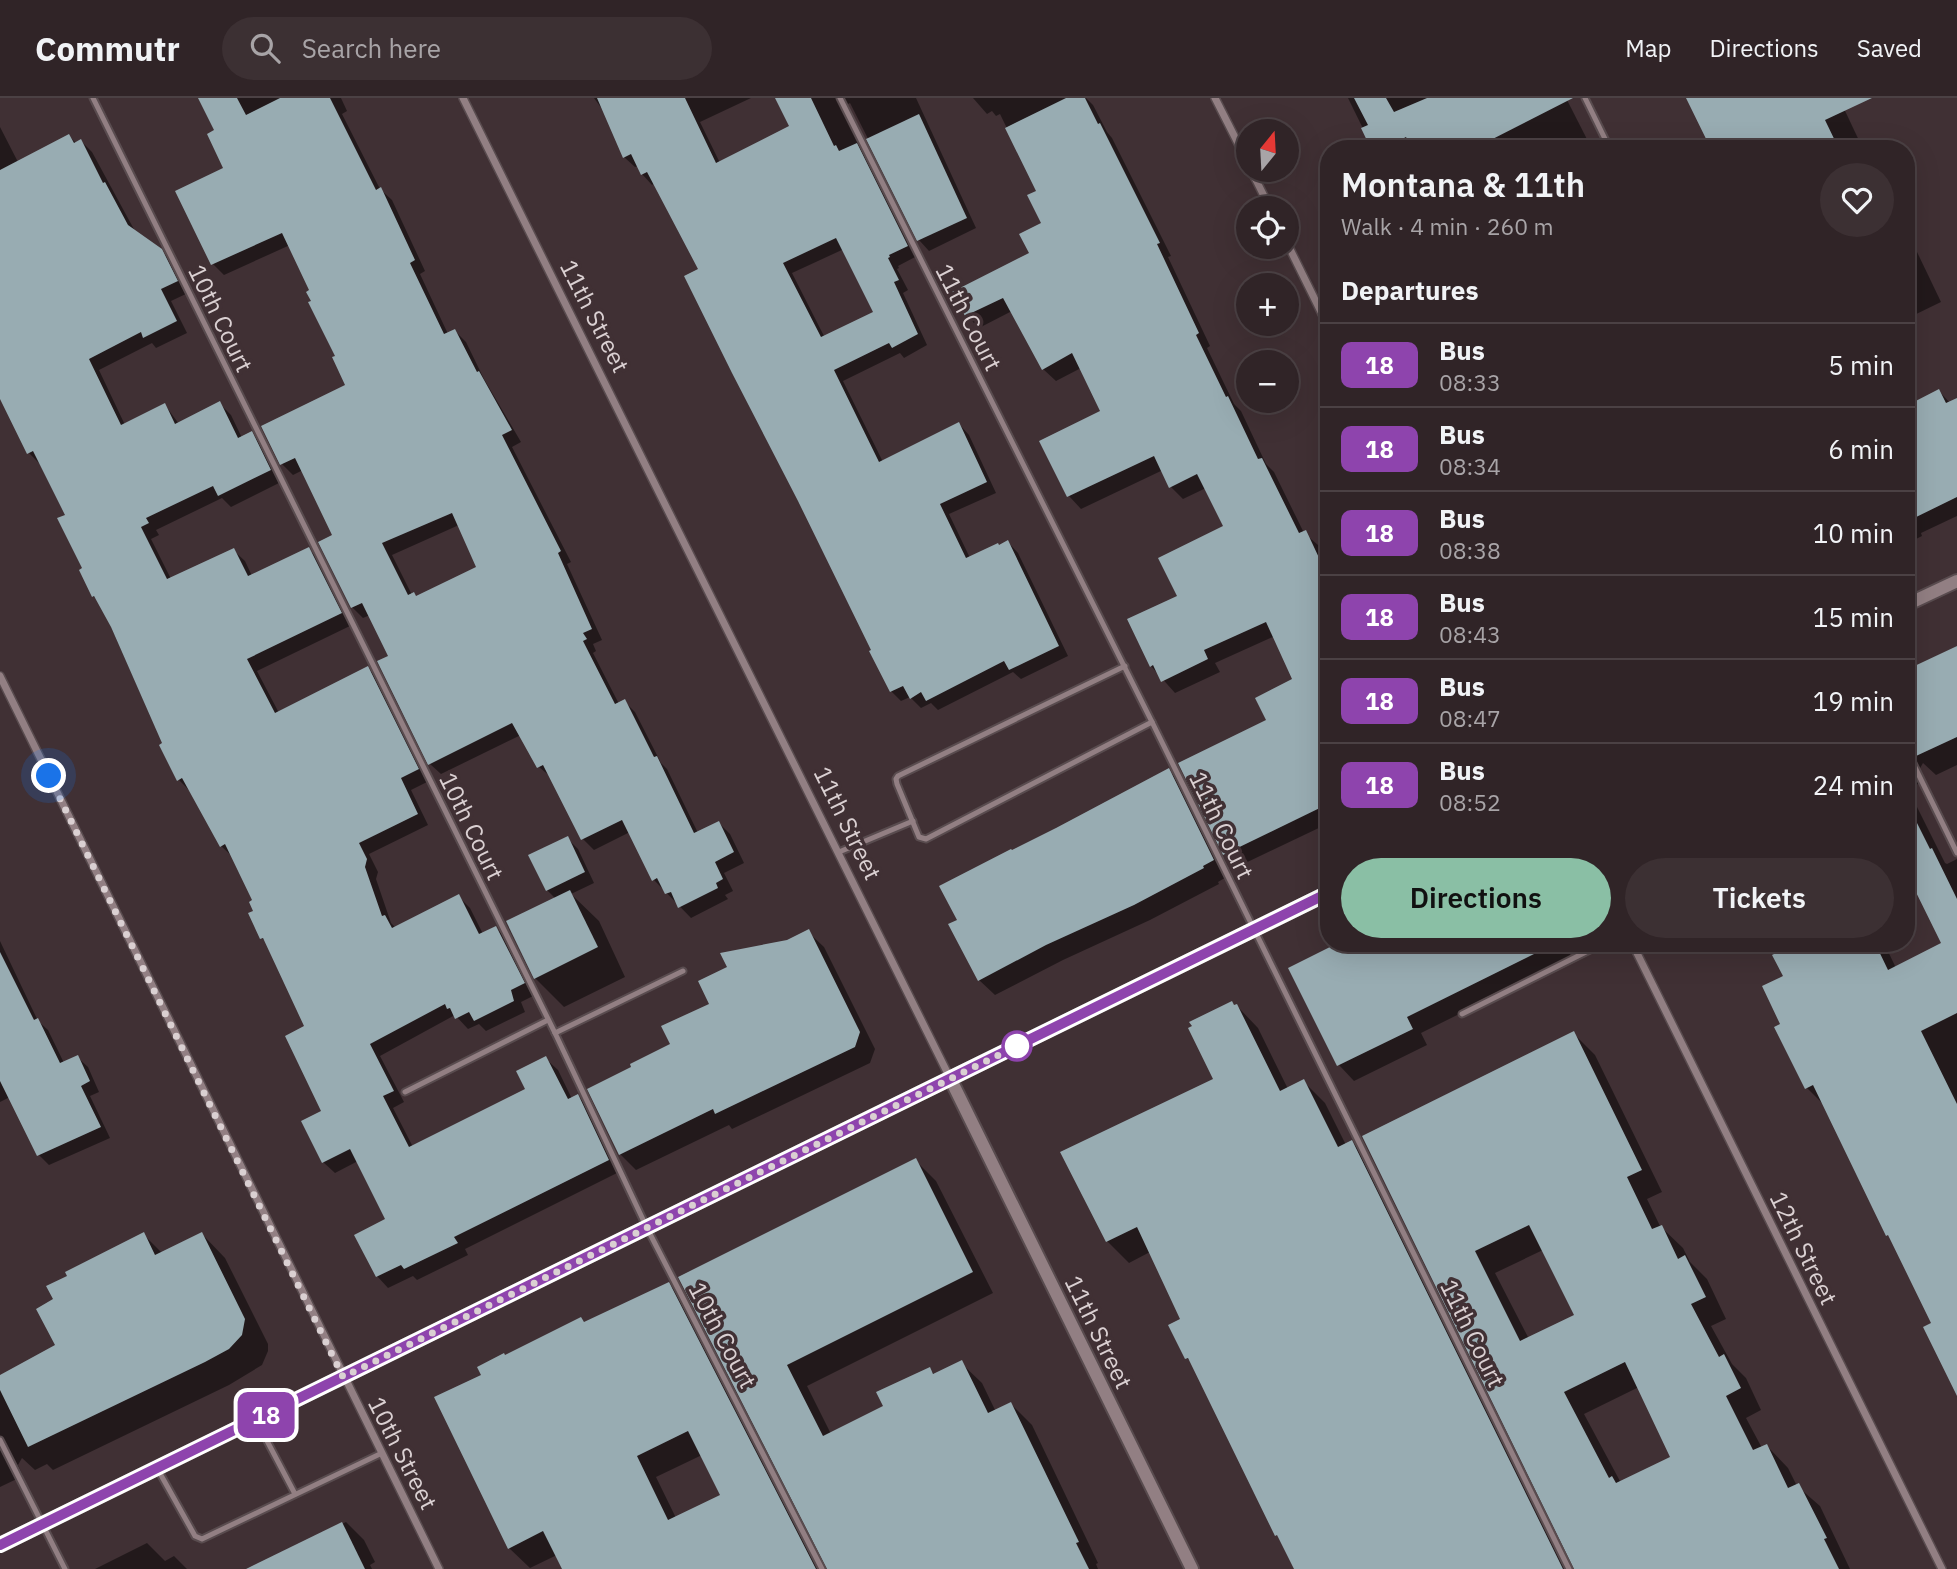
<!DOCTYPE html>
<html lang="en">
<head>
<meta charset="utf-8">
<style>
	:root { --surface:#302427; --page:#3c3033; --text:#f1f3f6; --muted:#a8a4a7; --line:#4b4144; --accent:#8abfa5 }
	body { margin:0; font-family:"IBM Plex Sans",sans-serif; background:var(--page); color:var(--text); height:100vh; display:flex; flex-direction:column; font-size:26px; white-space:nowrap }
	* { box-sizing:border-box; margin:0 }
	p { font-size:23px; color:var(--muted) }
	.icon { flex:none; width:38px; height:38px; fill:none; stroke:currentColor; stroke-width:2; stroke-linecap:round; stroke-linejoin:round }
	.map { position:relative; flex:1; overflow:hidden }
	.drawer { position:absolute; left:1320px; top:42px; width:595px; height:812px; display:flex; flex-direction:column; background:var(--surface); border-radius:28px; box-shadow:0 7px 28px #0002,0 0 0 2px var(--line) }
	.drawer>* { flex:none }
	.badge { padding:0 14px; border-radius:10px; font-size:24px; line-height:46px }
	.needle { width:46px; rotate:18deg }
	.buttons { position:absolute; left:1236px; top:21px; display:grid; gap:14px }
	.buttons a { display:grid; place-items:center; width:63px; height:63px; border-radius:50%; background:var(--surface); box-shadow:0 7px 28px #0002,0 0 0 2px var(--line); font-size:35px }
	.you { position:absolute; width:35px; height:35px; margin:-18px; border:5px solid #fff; border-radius:50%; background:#1a73e8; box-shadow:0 0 0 10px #1a73e833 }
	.map>.badge { position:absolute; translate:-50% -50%; box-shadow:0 0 0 4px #fff }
	h2 { padding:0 21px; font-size:26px; line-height:63px }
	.round { display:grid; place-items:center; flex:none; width:74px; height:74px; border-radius:37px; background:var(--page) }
	.summary { display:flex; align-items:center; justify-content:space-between; height:119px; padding:0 21px }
	h1 { font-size:33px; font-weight:600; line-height:52px }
	.action { display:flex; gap:14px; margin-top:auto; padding:14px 21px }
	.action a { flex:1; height:80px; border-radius:42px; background:var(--accent); color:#111; font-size:28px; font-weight:600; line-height:80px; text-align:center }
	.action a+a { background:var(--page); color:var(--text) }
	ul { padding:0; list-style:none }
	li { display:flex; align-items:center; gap:21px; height:84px; padding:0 21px; border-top:2px solid var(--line) }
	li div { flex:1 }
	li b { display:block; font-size:26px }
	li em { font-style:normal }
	li .badge { min-width:77px; font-weight:700; text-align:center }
	header { display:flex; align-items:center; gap:42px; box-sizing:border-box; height:98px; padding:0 35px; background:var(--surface); border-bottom:2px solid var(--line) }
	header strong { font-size:33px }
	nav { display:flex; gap:38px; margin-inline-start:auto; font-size:24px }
	.search { width:490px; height:63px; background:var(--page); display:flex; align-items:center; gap:18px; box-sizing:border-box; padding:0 24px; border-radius:38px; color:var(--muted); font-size:26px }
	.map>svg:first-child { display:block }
	.shadow { fill:#0007; fill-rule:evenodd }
	.building { fill:#98acb2; fill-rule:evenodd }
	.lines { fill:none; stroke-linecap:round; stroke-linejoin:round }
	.service-casing { stroke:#594c4f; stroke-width:9 }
	.minor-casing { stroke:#594c4f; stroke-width:10 }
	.tertiary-casing { stroke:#594c4f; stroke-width:16 }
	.service { stroke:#927f83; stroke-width:5 }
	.minor { stroke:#927f83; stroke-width:7 }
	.tertiary { stroke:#927f83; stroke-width:12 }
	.line-casing { stroke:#fff; stroke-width:16 }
	.line { stroke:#8e44ad; stroke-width:10 }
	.walk { stroke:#dad0d2; stroke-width:7; stroke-dasharray:0 12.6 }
	.stop-dot { fill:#fff; stroke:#8e44ad; stroke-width:3.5 }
	.labels { text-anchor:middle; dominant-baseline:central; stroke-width:7; stroke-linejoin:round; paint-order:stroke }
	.street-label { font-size:24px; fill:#dad0d2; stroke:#403034 }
</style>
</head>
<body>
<header>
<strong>Commutr</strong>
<div class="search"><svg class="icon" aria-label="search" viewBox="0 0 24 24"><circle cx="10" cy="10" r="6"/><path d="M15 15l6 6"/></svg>Search here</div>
<nav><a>Map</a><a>Directions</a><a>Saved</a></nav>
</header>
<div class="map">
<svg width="1957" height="1471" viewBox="0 0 1957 1471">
	<rect width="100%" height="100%" fill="#403034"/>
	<g class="shadow">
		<path d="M213,0H341L347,13L342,16L380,91L392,102L425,173L420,176L448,236L455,233L466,244L484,281L521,344L512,349L571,464L567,466L602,542L593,546L596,553L593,555L619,606L624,603L635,614L661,665L667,671L698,735L719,725L730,736L744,765L724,775L733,793L725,797L728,801L691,820L654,782L630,734L594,752L583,741L551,679L539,669L521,637L441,676L430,666L391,559L370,517L363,520L352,509L321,445L334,438L303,372L293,377L282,366L264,329L348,287L313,204L312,193L290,147L224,177L213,166L178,93L225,71L216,33ZM459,427L479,470L417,499L412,497L392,457Z"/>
		<path d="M594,0H751L700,24L720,65L791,28L777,0H916L976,130L929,153L919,142L850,5L846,7L917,158L898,168L899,170L897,171L908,192L903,195L927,247L904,260L900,255L843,283L883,364L959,326L969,337L996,395L949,416L970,460L1008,444L1018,455L1068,558L1021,581L1013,574L938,612L931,605L921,610L910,599L901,603L891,593L700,172L655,85L652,87L642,76L638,68L635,69L624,59L605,15ZM844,151L875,215L825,240L792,175Z"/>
		<path d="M973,0H1086L1093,7L1107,34L1112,40L1171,158L1168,159L1210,248L1207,250L1234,306L1241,313L1266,366L1274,374L1304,435L1318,447L1328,469V730L1326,731L1323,728L1237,769L1225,756L1269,623L1295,582L1275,538L1215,565L1220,574L1175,595L1151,568L1179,499L1225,429L1206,390L1183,401L1171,389L1163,372L1081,411L1069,398L1102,314L1081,270L1056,283L1043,271L1012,213L979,230L966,217L1031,156L1043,126L1038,94L1000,16L996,18L992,13L987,16Z"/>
		<path d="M1348,0H1566L1592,51H1373Z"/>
		<path d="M1688,0H1839L1863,51H1729Z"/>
		<path d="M0,29L18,64L69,38L76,45L81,43L92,54L136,135L160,152L173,164L188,195L171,203L187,235L156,250L152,245L99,272L125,327L165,307L179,326L219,305L231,317L242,340L251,335L263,347L281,384L231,409L222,400L156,432L159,437L151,441L171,481L233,452L245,463L252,478L308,451L320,462L352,527L257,573L279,615L368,570L379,582L429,683L411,692L428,727L369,756L378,774L376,781L391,825L396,830L459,799L470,810L483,836L496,830L507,841L535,897L521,904L525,914L486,933L479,926L468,931L455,917L380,958L404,1004L393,1010L413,1049L527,992L546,961L558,972L572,1001L578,998L589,1010L619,1074L465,1151L468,1157L417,1182L413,1178L388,1190L377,1178L388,1122L358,1063L335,1075L323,1064L324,1014L307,929L268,846L262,840L254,802L233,759L221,748L190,693L179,682L100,504L93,498L67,418L40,366L28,354L0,274Z"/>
		<path d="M1906,131L1941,204L1906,221Z"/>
		<path d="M1939,293L1950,305L1957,301V418L1921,435L1922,438L1906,446V310Z"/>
		<path d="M1957,548V667L1936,677L1923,665L1919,672L1924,683L1908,691L1945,765L1947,766L1957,761V1282L1933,1226L1825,1008L1807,990L1782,927L1785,879L1770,848L1764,851L1759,845H1884L1896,870L1943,846L1906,773V574Z"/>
		<path d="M1168,672L1184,688L1228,778L1218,784L1219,786L1150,822L1063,862L995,897L979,882L959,822L1012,754Z"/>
		<path d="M567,740L578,751L594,785L571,796L599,823L625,879L564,909L535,880L556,801L547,792Z"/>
		<path d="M808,834L824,849L875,951L870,965L732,1031L729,1027L636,1072L620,1056L672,946L711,907L788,843Z"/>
		<path d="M0,843L38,923L48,932L64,965L77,959L88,969L99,994L90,998L110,1040L49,1067L39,1057L10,999L0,1004Z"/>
		<path d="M1342,845H1564L1572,860L1421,935L1427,947L1354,983L1339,967Z"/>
		<path d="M1237,908L1258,930L1288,991L1304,984L1325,1005L1346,1047L1352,1044L1373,1066L1573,1471H1295L1192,1265L1187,1260L1182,1222L1150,1154L1129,1165L1107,1143L1215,982Z"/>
		<path d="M1573,935L1595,957L1662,1094L1647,1101L1660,1128L1683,1150L1690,1164L1707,1181L1726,1221L1711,1228L1732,1266L1746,1280L1761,1312L1746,1320L1762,1350L1767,1348L1788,1370L1797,1388L1820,1408L1850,1471H1575L1364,1038ZM1543,1152L1576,1218L1529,1241L1495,1175ZM1639,1289L1673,1360L1621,1385L1584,1316Z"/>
		<path d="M916,1063L936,1083L993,1195L807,1288L831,1336L885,1309L929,1271L935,1277L961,1265L982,1285L996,1314L1011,1306L1032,1327L1098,1465L1096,1466L1098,1471H828L681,1180Z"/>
		<path d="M202,1136L225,1160L268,1246V1253L262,1267L229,1287L53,1372L47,1366L35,1372L22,1360L18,1367L23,1378L0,1389V1279L58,1248L144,1137L162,1155Z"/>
		<path d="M669,1186L689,1207L825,1471H564L557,1457L530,1470L509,1450L483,1277L505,1259L581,1221L585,1225ZM702,1357L723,1398L676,1420L656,1379Z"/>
		<path d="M346,1424L364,1442L375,1464L370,1467L372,1471H250Z"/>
		<path d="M147,1445L165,1463L174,1458L187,1471H95Z"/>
	</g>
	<g class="building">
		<path d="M198,0H237L246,17L280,0H330L376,92L381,89L415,162L410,165L444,236L455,231L477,274L479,273L512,332L502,337L561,453L558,455L592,531L583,535L587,541L583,543L615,606L625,601L654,659L657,658L694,735L719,723L734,754L715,764L723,781L716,785L718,790L678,810L671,794L665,796L657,780L652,783L622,722L581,742L543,667L537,670L512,625L428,667L377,563L388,558L362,505L351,510L318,444L332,437L295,360L280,367L261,328L345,287L332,259L335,258L308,204L311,203L306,194L309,192L282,135L211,167L175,93L223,70L207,36L214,32ZM452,415L476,469L416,498L414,494L408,497L382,445Z"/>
		<path d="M597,0H685L716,65L789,28L775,0H811L834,48L836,47L839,53L857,45L908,148L889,157L890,159L888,160L899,182L894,184L918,236L892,250L889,245L834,272L879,364L959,324L987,384L940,406L966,460L998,445L999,447L1008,442L1059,548L1009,572L1004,563L926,603L921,594L910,601L903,588L890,594L869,553L871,552L798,403L732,275L684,178L698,171L647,74L641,77L631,56L623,60ZM836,140L873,214L821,239L783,165Z"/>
		<path d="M1066,0H1085L1098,26L1100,25L1160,145L1157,146L1199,235L1196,237L1226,299L1228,298L1258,361L1262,360L1299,435L1306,432L1328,479V706L1223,757L1178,665L1266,622L1255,600L1292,581L1266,524L1204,552L1208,561L1161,584L1153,567L1150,569L1127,521L1177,498L1158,460L1223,428L1197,376L1169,390L1154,358L1067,399L1039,343L1100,313L1072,255L1042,272L1003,200L965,218L952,194L1029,155L1019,136L1041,125L1027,97L1036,93L1005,30Z"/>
		<path d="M1354,0H1386L1394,14L1427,0H1573L1473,51H1412L1406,39L1383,51H1371L1361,30L1368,27Z"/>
		<path d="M1686,0H1872L1825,22L1839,51H1711Z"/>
		<path d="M919,16L967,120L917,143L866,41Z"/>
		<path d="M69,36L74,45L81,41L103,85L105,84L128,127L162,151L178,183L161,191L177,223L143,240L141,234L89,261L121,327L165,305L175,326L220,303L238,340L252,333L271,372L218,398L213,388L146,420L149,425L141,429L167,481L234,450L248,478L309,449L342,515L247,561L275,615L368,568L419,671L401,680L418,716L359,745L367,761L365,769L382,818L385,817L392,830L459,796L479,836L496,828L525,885L511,892L514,903L474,923L469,914L455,921L450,910L447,911L445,906L370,946L394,993L383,998L409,1049L525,991L516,973L546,958L568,1001L578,996L609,1062L454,1139L458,1145L404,1171L401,1167L376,1179L354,1137L385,1121L350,1051L322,1065L301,1023L321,1013L285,938L304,928L263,840L260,841L248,815L253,813L249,804L252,802L225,746L220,749L182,680L177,683L159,647L162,645L111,529L94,498L92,499L79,472L82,470L57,420L65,417L33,353L27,356L0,301V72Z"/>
		<path d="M1939,291L1946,305L1957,300V399L1906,424V308Z"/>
		<path d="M1957,548V639L1916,658L1910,648L1906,646V572Z"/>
		<path d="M1169,670L1214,762L1203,768L1204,770L1134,807L1046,847L978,883L948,826L957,822L939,788L1011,751L1012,752L1056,730Z"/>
		<path d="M1906,703L1930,751L1932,750L1957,801V915L1921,933L1957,1006V1298L1923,1229L1931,1225L1888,1137L1886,1138L1813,987L1805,991L1774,929L1780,926L1762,888L1783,878L1772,857L1796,845H1875L1888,872L1941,845L1906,774Z"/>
		<path d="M568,738L585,774L546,793L528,757Z"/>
		<path d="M570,792L598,849L534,881L506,823Z"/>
		<path d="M809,831L860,934L855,949L715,1016L713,1011L619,1057L587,991L631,969L630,966L670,946L661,928L709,906L698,883L727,869L720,855L787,842Z"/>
		<path d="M1338,845H1556L1407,919L1413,931L1337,968L1288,870Z"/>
		<path d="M0,854L34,922L38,920L60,965L78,957L90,983L81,988L101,1029L37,1058L0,983Z"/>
		<path d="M1232,903L1234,907L1237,906L1280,993L1304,981L1338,1049L1352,1042L1563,1471H1294L1277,1437L1275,1438L1188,1260L1185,1261L1168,1227L1180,1221L1137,1129L1106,1144L1060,1054L1213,981L1188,930L1192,928L1189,924Z"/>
		<path d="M1574,933L1642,1072L1627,1079L1652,1131L1662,1127L1678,1161L1685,1157L1706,1199L1691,1206L1719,1259L1724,1256L1741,1290L1726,1298L1753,1352L1767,1346L1788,1390L1799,1385L1827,1440L1824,1441L1839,1471H1574L1362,1038ZM1529,1127L1574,1217L1520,1243L1475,1153ZM1625,1264L1670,1359L1616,1385L1612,1378L1609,1380L1564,1294Z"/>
		<path d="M916,1060L973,1174L787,1267L823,1338L883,1308L876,1294L930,1269L933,1276L962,1262L988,1315L1011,1304L1079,1444L1076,1445L1089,1471H827L678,1179Z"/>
		<path d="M144,1134L155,1157L202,1134L245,1221L242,1237L229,1251L205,1264L28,1349L0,1292V1277L55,1247L36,1211L53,1201L46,1188L67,1178L65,1174Z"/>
		<path d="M669,1184L816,1471H562L543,1433L508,1451L434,1299L481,1277L477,1269L504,1255L505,1257L581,1219L584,1224ZM688,1333L720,1397L668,1422L637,1358Z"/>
		<path d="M342,1424L365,1471H246Z"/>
	</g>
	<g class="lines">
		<defs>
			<g id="service">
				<path d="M93,0L555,935L647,1130L822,1471"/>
				<path d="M840,0L1152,624L1569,1471"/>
				<path d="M1585,0L1610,51"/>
				<path d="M1125,568L898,678L896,681L897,686L919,739L926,741L1152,624"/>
				<path d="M1906,651L1957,755"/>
				<path d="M839,754L913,723"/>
				<path d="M1462,916L1604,845"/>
				<path d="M555,935L683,873"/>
				<path d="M405,994L548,922"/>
				<path d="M256,1322L295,1396"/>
				<path d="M0,1342L65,1471"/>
				<path d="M157,1370L195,1438L202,1441L382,1355"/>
			</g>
			<g id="minor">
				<path d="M463,0L950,980"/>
				<path d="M1215,0L1248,65"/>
				<path d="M1251,72L1270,110"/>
				<path d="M1286,143L1328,228"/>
				<path d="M0,578L439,1471"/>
				<path d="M1632,845L1942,1471"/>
			</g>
			<g id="tertiary">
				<path d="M1906,507L1957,483"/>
				<path d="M950,980L1192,1471"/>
				<path d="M0,1447L1328,795"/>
			</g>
		</defs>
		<use href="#service" class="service-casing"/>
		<use href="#minor" class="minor-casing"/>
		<use href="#tertiary" class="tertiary-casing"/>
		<use href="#service" class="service"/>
		<use href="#minor" class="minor"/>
		<use href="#tertiary" class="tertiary"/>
	</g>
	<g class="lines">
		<defs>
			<path id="line" d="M0,1447L1328,795"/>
		</defs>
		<use href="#line" class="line-casing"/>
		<use href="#line" class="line"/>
		<path class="walk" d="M49,678L343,1279L1017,948"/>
	</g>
	<circle class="stop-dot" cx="1017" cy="948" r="14"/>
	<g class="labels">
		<g class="street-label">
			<text transform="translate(595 218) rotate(63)">11th Street</text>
			<text transform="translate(969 219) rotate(63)">11th Court</text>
			<text transform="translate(221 220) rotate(64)">10th Court</text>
			<text transform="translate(848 725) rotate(64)">11th Street</text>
			<text transform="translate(1222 727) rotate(64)">11th Court</text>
			<text transform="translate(472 728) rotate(64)">10th Court</text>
			<text transform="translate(1804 1150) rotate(64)">12th Street</text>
			<text transform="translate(1099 1234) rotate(64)">11th Street</text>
			<text transform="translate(1473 1235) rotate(64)">11th Court</text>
			<text transform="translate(723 1237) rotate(62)">10th Court</text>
			<text transform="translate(403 1355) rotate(63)">10th Street</text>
		</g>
	</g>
</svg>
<div class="buttons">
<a><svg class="needle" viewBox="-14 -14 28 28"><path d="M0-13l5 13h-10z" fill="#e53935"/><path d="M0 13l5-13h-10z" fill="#a8a4a7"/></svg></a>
<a><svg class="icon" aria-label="locate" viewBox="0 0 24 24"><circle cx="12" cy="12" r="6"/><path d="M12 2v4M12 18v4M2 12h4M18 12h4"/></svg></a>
<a>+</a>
<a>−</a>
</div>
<div class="you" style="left:49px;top:678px"></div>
<b class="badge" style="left:266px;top:1317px;background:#8e44ad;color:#fff">18</b>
<section class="drawer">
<div class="summary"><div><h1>Montana &amp; 11th</h1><p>Walk · 4 min · 260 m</p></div><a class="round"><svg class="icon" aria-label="heart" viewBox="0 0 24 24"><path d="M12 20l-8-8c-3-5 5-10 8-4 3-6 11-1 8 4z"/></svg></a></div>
<h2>Departures</h2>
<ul>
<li><span class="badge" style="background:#8e44ad;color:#fff">18</span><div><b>Bus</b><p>08:33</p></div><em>5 min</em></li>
<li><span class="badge" style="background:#8e44ad;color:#fff">18</span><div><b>Bus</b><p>08:34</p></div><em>6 min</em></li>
<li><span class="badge" style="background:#8e44ad;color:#fff">18</span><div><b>Bus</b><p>08:38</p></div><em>10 min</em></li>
<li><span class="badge" style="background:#8e44ad;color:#fff">18</span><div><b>Bus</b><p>08:43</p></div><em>15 min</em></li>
<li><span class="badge" style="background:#8e44ad;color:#fff">18</span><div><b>Bus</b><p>08:47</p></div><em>19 min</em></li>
<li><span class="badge" style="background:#8e44ad;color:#fff">18</span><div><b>Bus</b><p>08:52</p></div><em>24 min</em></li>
</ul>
<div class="action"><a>Directions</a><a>Tickets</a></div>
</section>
</div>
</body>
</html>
